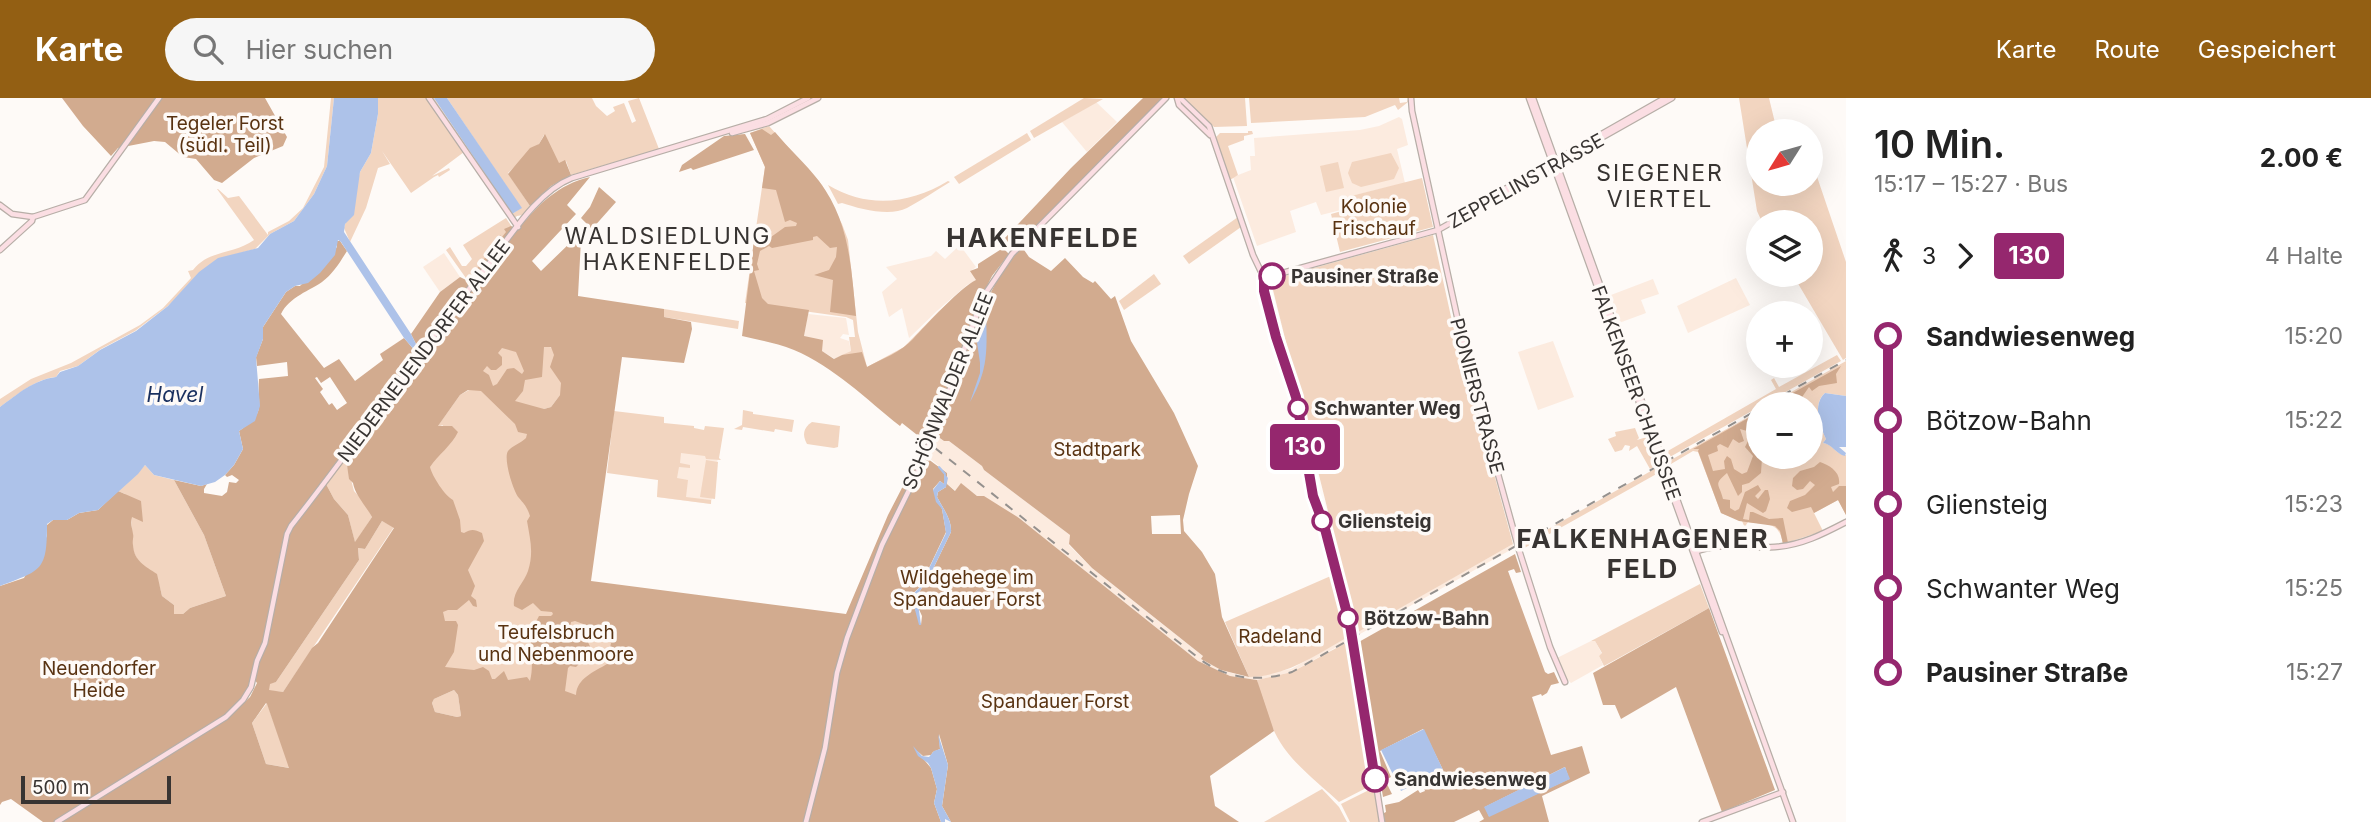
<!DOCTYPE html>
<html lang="de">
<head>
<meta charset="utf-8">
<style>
	:root { --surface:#fff; --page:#f6f6f6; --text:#222; --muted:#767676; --accent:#935f13 }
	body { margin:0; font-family:Inter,sans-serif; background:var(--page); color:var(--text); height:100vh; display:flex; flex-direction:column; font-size:26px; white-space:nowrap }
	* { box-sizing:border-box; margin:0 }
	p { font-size:23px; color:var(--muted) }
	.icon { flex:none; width:38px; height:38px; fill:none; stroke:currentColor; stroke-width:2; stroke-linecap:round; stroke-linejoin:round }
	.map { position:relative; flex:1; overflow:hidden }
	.panel { display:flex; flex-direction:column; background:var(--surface); width:525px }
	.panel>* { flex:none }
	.badge { padding:0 14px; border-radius:5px; font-size:24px; line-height:46px }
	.needle { width:46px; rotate:233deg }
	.tools { position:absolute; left:1746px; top:21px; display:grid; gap:14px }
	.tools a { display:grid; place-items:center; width:77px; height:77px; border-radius:50%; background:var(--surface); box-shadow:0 7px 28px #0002; font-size:35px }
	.scale { position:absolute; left:21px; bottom:18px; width:150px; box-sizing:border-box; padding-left:7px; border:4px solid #383432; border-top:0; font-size:19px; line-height:24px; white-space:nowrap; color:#383432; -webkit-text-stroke:5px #fefaf7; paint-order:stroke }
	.map>.badge { position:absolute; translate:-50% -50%; box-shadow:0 0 0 4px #fff }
	.legs { display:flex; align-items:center; gap:10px; height:77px; padding:0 28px; font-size:23px }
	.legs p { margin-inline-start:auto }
	.overview { display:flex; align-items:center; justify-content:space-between; height:119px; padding:0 28px }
	h1 { font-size:38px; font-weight:600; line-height:52px }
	ul { padding:0 28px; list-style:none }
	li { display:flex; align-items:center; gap:24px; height:84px; font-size:26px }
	li i { display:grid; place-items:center; width:10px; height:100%; margin:0 9px; background:currentColor }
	li i::after { content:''; width:18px; height:18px; margin:-9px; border:5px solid; border-radius:50%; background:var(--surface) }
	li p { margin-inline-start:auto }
	li:first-child i { background:linear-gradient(#0000 50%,currentColor 0) }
	li:last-child i { background:linear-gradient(currentColor 50%,#0000 0) }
	header { display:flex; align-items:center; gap:42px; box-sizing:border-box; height:98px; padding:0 35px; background:var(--accent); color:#fff }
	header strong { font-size:33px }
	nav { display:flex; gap:38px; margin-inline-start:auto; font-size:24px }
	.search { width:490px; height:63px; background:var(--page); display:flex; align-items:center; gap:18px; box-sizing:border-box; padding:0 24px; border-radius:38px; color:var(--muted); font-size:26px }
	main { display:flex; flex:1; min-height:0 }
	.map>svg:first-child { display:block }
	.built { fill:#fcebdf }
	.green { fill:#f2d5c0 }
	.forest { fill:#d2ab8f; fill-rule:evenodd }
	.water { fill:#adc2e9 }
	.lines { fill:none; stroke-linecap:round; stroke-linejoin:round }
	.stream { stroke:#adc2e9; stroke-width:2 }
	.secondary-casing { stroke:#b7aea7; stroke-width:7 }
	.secondary { stroke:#fbdee3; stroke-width:4.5 }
	.rail { stroke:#95918e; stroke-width:2; stroke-dasharray:9 9; stroke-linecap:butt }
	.line-1-casing { stroke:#fff; stroke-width:16 }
	.line-1 { stroke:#95276e; stroke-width:10 }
	.stop-1-dot { fill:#fff; stroke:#95276e; stroke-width:3.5 }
	.labels { text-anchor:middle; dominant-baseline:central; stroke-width:7; stroke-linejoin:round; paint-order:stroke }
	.park-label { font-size:19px; fill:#593312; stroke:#fefaf7 }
	.street-label { font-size:19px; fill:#383432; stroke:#fefaf7 }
	.stop-label { font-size:19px; font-weight:bold; fill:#383432; stroke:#fefaf7; text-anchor:start }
	.water-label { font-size:21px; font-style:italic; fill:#1a305f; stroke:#fefaf7 }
	.quarter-label { font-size:23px; letter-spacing:2px; fill:#383432; stroke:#fefaf7 }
	.district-label { font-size:26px; font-weight:bold; letter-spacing:2px; fill:#383432; stroke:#fefaf7 }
</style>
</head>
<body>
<header>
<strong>Karte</strong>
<div class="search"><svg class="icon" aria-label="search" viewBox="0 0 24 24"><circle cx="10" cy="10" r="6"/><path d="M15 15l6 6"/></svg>Hier suchen</div>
<nav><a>Karte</a><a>Route</a><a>Gespeichert</a></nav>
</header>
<main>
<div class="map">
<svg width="1846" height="724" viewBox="0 0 1846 724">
	<rect width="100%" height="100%" fill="#fefaf7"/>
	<g class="built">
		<path d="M1096,4L1117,24L1087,54L1062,24Z"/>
		<path d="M1399,19L1402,21L1408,47L1397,51L1405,85L1347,99L1349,110L1321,117L1316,104L1290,113L1296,134L1257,148L1233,79L1251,72L1250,58H1255L1254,40L1360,32L1379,28Z"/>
		<path d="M958,149L962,150L976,169L971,173L977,182L967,187L938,212L909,240L902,210L889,219L882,194L897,181L886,169L931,158L936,153L945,161Z"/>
		<path d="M444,155L460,179L440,194L423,169Z"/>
		<path d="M1736,180L1750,207L1688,235L1677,208Z"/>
		<path d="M1653,181L1659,196L1641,202L1646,215L1619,225L1611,197Z"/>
		<path d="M808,216L846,220L849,237L843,236L840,240L849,243L851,253L835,261L822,253L804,238Z"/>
		<path d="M1553,243L1574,299L1538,312L1518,254Z"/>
		<path d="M663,337L720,345L711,406L657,399Z"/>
		<path d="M937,338L944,343H949L982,368L984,372L1070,437L1069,447L1092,470L1203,558L1201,561L1221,572L1239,577L1249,579L1291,571L1513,446L1514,450L1292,574L1257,582L1230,578L1198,563L1019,420L977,398L962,386L956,393L947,386V375L928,359Z"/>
		<path d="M1591,543H1595L1602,556L1599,558L1603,567L1571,585L1564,578L1557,560Z"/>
	</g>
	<g class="green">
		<path d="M331,0H334L327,68L314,96L294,123L270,136L255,151L218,161L168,208L135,233L101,251L78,268L60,273L56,279C35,281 17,297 0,309V301L31,281L71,265L140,227L163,210L191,180L188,173L193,172C208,152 235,156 254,142L217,91H218L228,100L239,98L268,137V134L289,123L303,110L324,69Z"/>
		<path d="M378,0H434L512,116L521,110L447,0H592L596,8L607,18L615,13L613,9L624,5L632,25L636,23L628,3L639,0L659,51L571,77L566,63L562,73L544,37L539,46L508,75L530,108L523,117L517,118L513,121L464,54L432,78L449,70L450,72L439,79L438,77L434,79L411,95L382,53L390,66L378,70L366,110L350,144L344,130L360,74L371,55L378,16Z"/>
		<path d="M1084,0L1103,1L1034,40L1030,33Z"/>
		<path d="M1184,0H1245L1247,28L1214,29Z"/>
		<path d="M1249,0H1403H1399L1400,5L1407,4V0L1408,4L1398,12L1395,7L1365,19L1251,25Z"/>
		<path d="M1739,0H1769L1777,33H1759V86H1811V61L1846,164V260L1843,262L1793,177H1811V124H1783L1788,116L1785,115L1775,120L1774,124H1762L1757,113Z"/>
		<path d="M769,28L822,87L842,126L848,142L858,234L867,269L904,249L939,213L970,187L989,185L932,317L936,321L928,330L929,338L842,257L851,253L849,239H855L853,222L846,219L745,205L765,69L750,35Z"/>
		<path d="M1248,33H1252L1253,36L1244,38V42L1228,48L1238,77L1230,82L1215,40L1220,35H1248Z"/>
		<path d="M1027,35L1031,42L959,86L954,79Z"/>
		<path d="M1391,55L1399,70L1394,81L1361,89L1352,85L1348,75L1352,64Z"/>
		<path d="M1338,64L1344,90L1326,94L1320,68Z"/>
		<path d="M1422,80L1433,129L1340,154L1331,116L1349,111L1347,99Z"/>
		<path d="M948,83L950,84C935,93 922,102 907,110C890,119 860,111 842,105L838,106L828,87C868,111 910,106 948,83Z"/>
		<path d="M1238,119L1241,129L1189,166L1183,158Z"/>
		<path d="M506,120L512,129L468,183L446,152L450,149L462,168H466L472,161L463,147Z"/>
		<path d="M1433,137L1461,264L1464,265L1513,446L1358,534L1273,192L1274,181Z"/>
		<path d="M1154,176L1161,186L1124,212L1119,203Z"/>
		<path d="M664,211L739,223L738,231L664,219Z"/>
		<path d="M507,243L592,255L551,309L544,311L536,442L529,476L630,489L615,592L544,616L445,574L425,364L443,327L437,329L460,297L469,292L489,261Z"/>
		<path d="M1837,257L1841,263L1764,306H1759V309L1668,360L1666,354L1776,291L1771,282L1774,280L1779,289Z"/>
		<path d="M1846,263V298L1825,295C1812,306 1820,328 1826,341L1823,345C1833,346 1837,358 1846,357V417L1838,402L1814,415L1823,433L1783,446C1779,423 1768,427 1748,424L1746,427L1752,446L1742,423L1721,415L1698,354L1693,353L1671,366V369L1669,363L1759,313V359H1811V306H1770Z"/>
		<path d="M743,312L753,314V316L794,322L792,334L775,331L774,334L743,329L742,332L734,331L742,327Z"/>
		<path d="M614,313L664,319V325L694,328V330L704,332L705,328L724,330L719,360L721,362L706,361L705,358L681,355L680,365L690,367V370L679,369L677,380L688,382L686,399L711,402V406L657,399L658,382L607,375Z"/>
		<path d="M812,324L840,328L838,349L834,350L807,346C802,337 803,330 812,324Z"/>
		<path d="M1635,330L1639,340L1637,342L1647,339L1657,367L1650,371L1637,348L1629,353L1630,348L1625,347L1622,352L1615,354L1608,341L1616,338L1615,334Z"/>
		<path d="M345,359L354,393L365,405L372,419L355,445L348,417L334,401L326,386Z"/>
		<path d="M706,362L718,364L715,401L700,399Z"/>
		<path d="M145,367L154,377L174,382L204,437L226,498L190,510L183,516H174V507L162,498C157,469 145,477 135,457C130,446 132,431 131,418C130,411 127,403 125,396L118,393Z"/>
		<path d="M1658,369L1660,374L1521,452L1520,447Z"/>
		<path d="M382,423L394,429L283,594L269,593V585L276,584L359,462L358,450L365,451Z"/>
		<path d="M1333,477L1348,539C1316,557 1287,578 1249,579L1225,524Z"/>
		<path d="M1700,486L1709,510L1604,568L1599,558L1602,555L1595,543H1591Z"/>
		<path d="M1353,541L1374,686L1339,704C1320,686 1294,667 1280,644C1269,626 1262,603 1257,582L1292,574Z"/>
		<path d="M454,592L458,597L461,618L457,619L435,614L432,605L434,601Z"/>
		<path d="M267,605L290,670L266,666L252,625Z"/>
		<path d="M1375,689L1381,724H1350L1341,706Z"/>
		<path d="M1322,691L1339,709L1347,724H1264Z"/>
	</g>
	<g class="forest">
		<path d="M62,0H265L287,39L283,48L254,60L222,85L214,82L196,61L183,59L165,44L154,43L118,50L111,58L83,28Z"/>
		<path d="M1143,0H1163L1030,136L1027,134L1012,150L1004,141L1071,70Z"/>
		<path d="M762,31L771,37L775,34C789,51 806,66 819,83C850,124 851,169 856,218L830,214L833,182L814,177L829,172L836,159L837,149L830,150L817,138L813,139V142L772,150L769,148L760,153L757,166L759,172L754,173L762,200L768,206L809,212L804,238L823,242L822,253L834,261L842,257L862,254L867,269C882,261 901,254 913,241C926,227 962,188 976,182L970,173L978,170V166L1003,150L1009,156L992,178L979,204L936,321L928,330L929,338L926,344L902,325L900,328C866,301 834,269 794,252C777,245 759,242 742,238L755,134L771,139L785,129L796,128L797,125L790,122L785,124L776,92L762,90L765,69L750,35Z"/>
		<path d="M545,36L559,65L565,62L571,77L551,88L530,108L508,76L530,50L539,46Z"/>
		<path d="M745,36L754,52L693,72L691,70L679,74L682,67L724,38Z"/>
		<path d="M590,79L567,107L576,116L532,163L541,173L572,143L577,145L581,142L578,198L664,211V219L691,224L692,231L684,265L622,259L591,483L846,516L888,417L920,355L947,375V386L955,393L961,385L977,398H984L1019,420L1198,563L1230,578L1257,582L1274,633L1210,678L1215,708L1239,724H951L942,708L948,667L939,636L940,651L933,654L931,657L923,658L916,652L931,670L937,691L934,705L941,724H61L229,619L250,599L257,585L254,581L251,589L229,617L57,724H43L11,701L2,704L0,707V488L24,480L47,438V427L53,422H67L79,415L98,412L118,393L141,403L143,424L132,419C130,426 132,429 133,436C134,439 132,443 133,447C134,463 145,468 157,476L162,498L174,507V516H183L190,510L226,498L204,437L174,382L201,388L207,386L204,391V395L222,398L227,394L229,384L236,385L239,382L232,377L227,379L225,377L234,367L243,351L239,333C267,314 257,310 259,281L288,278L287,264L257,268L256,259L263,241V229L286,194L295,188H300L337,149V143H340L347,153C340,164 333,176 322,184C311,192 289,199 281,216L324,270L339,261L355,283L383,262L380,256L404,240L416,254L418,250L411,236L440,194L460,179L468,183L498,142V139L500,137L502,139L506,134L504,131L511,128L518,132C537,107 559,86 590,79ZM544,249H551L554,257L550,269L561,285L560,297L551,309L544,311L515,303L523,293L525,282L542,279ZM502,250L516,254L524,273L522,276L514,270L507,271L497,286L493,288L489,277L483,273L487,268L491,272H496L502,267V259L498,255ZM317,279L321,285L330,279L347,305L337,312L332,305L329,307L320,294L323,291L315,280ZM468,292L481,293L515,326L518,334L527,336L526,340C521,345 512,348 508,353C503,360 513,393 519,400C525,407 527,409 530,418L527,423C530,441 534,454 528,473C524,485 512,494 514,508L522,512L533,505L541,513L552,514L553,516L551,518H539C524,544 536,560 530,583L527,579L508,582L504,573L495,581H492L489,573L483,569L474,572L445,569L454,554L458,527L456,523H445L443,514L448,512H457L469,502L473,508L477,509L476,502L471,498L475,488L468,472L484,443L482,435C474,431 471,431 464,435L461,434L460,422L453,402C445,398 432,378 430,369C438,357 452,347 458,334L452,328H438L460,297ZM346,360L349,381L353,385C355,397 366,408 372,419L355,444L348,417L334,401L326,386ZM945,378L946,389L938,394L937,399C943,410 952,422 951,434L933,471L917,498V507L922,518L921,527L914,508L908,500L920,489L946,434L942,411L933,391L940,383L944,386ZM382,423L394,430L318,545L312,550L283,594L269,592L270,586L276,584L359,462L358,450L365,451ZM575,523L597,531L611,545L607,566C594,574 577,580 576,597L565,593L568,570L570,568L576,569L592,553C587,540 583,535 570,530L571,524ZM454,592L458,597L461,618L457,619L435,614L432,605L434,601ZM266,605L267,606L289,670L266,666L252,625Z"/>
		<path d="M599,89L616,104L592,131L581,120L590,109Z"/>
		<path d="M1022,149L1029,159L1051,173L1065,160L1083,179L1093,185L1095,183L1111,201L1115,198L1131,243L1174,315L1198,368L1189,396L1183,422L1184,433L1202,454L1215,476L1222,519L1249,579L1221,572L1201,561L1203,558L1092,470L1069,446L1070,437L984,372L982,368L949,343H944L937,338C959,276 977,198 1022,149ZM1180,417L1181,436H1152L1151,418Z"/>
		<path d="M1841,268L1836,276L1837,285L1819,288L1812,293L1809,289L1800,302L1802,306H1773Z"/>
		<path d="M1759,314V359H1768L1762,360L1761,375L1749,385L1742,387V394L1738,398L1727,375C1713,387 1719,385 1723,401L1730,402V410L1735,413L1739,411L1745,394L1758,387L1761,392L1755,398L1758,401L1765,392H1768L1770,401L1766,413L1763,415L1747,405L1743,421L1749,422L1750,414H1753L1769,421L1783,420L1788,445L1783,446L1780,433L1775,428L1739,423L1721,415L1698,353L1699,351H1693ZM1740,331L1747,333L1751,337L1745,349L1753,358L1747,374L1742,376L1734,371L1731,361L1727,358L1724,363L1725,371L1713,373L1708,357L1718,353L1717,348L1720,346L1728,350L1733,341L1739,345L1744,343Z"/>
		<path d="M1820,364C1829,367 1841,374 1839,386L1831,389L1833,394L1839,388H1846V417L1838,402L1814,415L1811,409L1792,414L1787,410L1790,403L1805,397L1815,387L1810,383L1803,391L1797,392L1792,388L1793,380L1800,373L1814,369Z"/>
		<path d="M1515,456L1521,474L1516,475L1514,471L1508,473L1545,574L1548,576L1554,574L1559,585L1551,587L1547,595L1542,598L1541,596L1532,599L1551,657L1582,648L1590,675L1542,698L1549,724H1479L1484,721L1479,712L1454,724H1383L1382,716L1386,714L1385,707L1399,704L1418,692L1420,695L1425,693L1421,683L1443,672L1423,631L1380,653L1391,679L1385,682L1392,696L1383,699L1357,545ZM1565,669L1569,681L1489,718L1485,709Z"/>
		<path d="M1709,510L1775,692L1722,714L1676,589L1621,621L1615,607H1603L1593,575Z"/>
	</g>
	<g class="water">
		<path d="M334,0H378V16L371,55L360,74L354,117L345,126L344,134L411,236L418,250L416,254L404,240L341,144L338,142L335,157L320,175L308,185L295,188L286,194L263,229V241L256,260L260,308L255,323L239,333L243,351L234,367L225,377L215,384L201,388L154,377L145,367L138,376L98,412L79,415L67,422H53L47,426C47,473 42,472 0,488V309C18,296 33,282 56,279L60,274L78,268L100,252L136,233L168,208L199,174L218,160L258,150L270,136L294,123L314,96L327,68Z"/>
		<path d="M434,0H447L522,110L512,116Z"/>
		<path d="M983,214H986C987,251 989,271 970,304L980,275V265L977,244L983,228Z"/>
		<path d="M1825,295L1846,298V349H1839L1846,355L1845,358C1836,356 1832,346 1823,345L1826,341C1820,327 1812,307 1825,295Z"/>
		<path d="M944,375L948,380L946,389L938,394L937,399C943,410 952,422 951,434L933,471L917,498L921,527H919L914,508L907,502L920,489L946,435L942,411L936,404L933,392L940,383L944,386Z"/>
		<path d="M1424,631L1443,672L1401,693L1381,652Z"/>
		<path d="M938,636L948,667L942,708L951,724L945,721V724H941L934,705L937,691L931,670L928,665L918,658L913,648L922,658L929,659L934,653L940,651Z"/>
		<path d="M1565,669L1570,681L1489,719L1484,709Z"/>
	</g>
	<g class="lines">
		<path class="stream" d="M939,369L945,376"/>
		<defs>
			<g id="secondary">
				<path d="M429,0L518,129"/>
				<path d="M1177,0L1179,7L1210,37"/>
				<path d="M1180,0L1209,28L1253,157L1264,180V192L1276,239L1296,299L1313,398L1324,427L1352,534L1382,724"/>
				<path d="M1411,0L1412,13L1467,264L1519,452L1550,549L1565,584"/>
				<path d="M1529,0L1722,534"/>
				<path d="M1533,0L1793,724"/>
				<path d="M732,35L768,25L818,0"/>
				<path d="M0,107L12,116L33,119L85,102L159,0"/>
				<path d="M1454,120L1665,0"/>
				<path d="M0,152L32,123L33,119"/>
				<path d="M1264,180L1438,132L1672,0"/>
				<path d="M1694,454C1727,443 1743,451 1775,449C1802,447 1823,436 1846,424"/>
				<path d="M57,724L226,619L243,602L251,589L257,563L265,545L287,436L291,428C357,344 418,256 484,172C508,142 536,94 572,80L767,21L808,0"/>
				<path d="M806,724L825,650L837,575L847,540L882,447L915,380L934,335L983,199L1012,156L1166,0"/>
				<path d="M1702,724L1783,694"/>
			</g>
		</defs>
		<use href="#secondary" class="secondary-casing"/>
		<use href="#secondary" class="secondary"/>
		<g class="rail">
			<path d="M1767,306L1846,262"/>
			<path d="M935,350L1201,562C1230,582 1259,584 1292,574L1759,311"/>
		</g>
	</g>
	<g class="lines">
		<defs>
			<path id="line-1" d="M1272,178L1264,180V193L1276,239L1296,299L1313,398L1324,427L1350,527L1375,681"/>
		</defs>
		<use href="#line-1" class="line-1-casing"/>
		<use href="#line-1" class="line-1"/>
	</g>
	<g class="stop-1-dot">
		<circle cx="1272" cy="178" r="12"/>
		<circle cx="1298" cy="310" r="9"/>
		<circle cx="1322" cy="423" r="9"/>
		<circle cx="1348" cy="520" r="9"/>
		<circle cx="1375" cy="681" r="12"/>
	</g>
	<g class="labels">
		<g class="park-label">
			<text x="225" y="25">Tegeler Forst<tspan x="225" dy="22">(südl. Teil)</tspan></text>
			<text x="1374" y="108">Kolonie<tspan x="1374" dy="22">Frischauf</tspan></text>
			<text x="1097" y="351">Stadtpark</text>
			<text x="967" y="479">Wildgehege im<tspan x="967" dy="22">Spandauer Forst</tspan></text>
			<text x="556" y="534">Teufelsbruch<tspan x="556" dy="22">und Nebenmoore</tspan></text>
			<text x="1280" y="538">Radeland</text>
			<text x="99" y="570">Neuendorfer<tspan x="99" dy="22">Heide</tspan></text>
			<text x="1055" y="603">Spandauer Forst</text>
		</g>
		<g class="street-label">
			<text transform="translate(1526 83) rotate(-29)">ZEPPELINSTRASSE</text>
			<text transform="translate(424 253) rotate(-53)">NIEDERNEUENDORFER ALLEE</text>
			<text transform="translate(948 293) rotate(-68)">SCHÖNWALDER ALLEE</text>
			<text transform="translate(1636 295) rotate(70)">FALKENSEER CHAUSSEE</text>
			<text transform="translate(1477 298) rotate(75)">PIONIERSTRASSE</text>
		</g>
		<g class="stop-label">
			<text x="1291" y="178">Pausiner Straße</text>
			<text x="1314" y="310">Schwanter Weg</text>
			<text x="1338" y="423">Gliensteig</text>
			<text x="1364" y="520">Bötzow-Bahn</text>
			<text x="1394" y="681">Sandwiesenweg</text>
		</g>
		<g class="water-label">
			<text x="175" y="296">Havel</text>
		</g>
		<g class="quarter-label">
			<text x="1660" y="75">SIEGENER<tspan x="1660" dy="26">VIERTEL</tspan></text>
			<text x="668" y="138">WALDSIEDLUNG<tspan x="668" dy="26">HAKENFELDE</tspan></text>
		</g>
		<g class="district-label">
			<text x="1043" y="139">HAKENFELDE</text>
			<text x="1643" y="440">FALKENHAGENER<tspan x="1643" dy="30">FELD</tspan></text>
		</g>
	</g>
</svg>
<div class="tools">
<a><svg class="needle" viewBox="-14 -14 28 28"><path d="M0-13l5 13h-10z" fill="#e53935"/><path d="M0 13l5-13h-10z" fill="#767676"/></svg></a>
<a><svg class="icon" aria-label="layers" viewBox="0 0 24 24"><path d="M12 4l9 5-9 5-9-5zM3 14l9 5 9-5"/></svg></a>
<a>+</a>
<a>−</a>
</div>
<div class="scale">500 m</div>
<b class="badge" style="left:1305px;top:349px;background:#95276e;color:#fff">130</b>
</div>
<section class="panel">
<div class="overview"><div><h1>10 Min.</h1><p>15:17 – 15:27 · Bus</p></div><b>2.00 €</b></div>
<div class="legs"><svg class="icon" aria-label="walk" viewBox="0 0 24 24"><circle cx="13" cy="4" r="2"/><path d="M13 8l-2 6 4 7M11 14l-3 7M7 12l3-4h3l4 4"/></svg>3<svg class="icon" aria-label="forward" viewBox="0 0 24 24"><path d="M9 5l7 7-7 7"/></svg><b class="badge" style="background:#95276e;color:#fff">130</b><p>4 Halte</p></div>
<ul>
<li><i style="color:#95276e"></i><b>Sandwiesenweg</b><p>15:20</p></li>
<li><i style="color:#95276e"></i><span>Bötzow-Bahn</span><p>15:22</p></li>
<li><i style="color:#95276e"></i><span>Gliensteig</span><p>15:23</p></li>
<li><i style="color:#95276e"></i><span>Schwanter Weg</span><p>15:25</p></li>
<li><i style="color:#95276e"></i><b>Pausiner Straße</b><p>15:27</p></li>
</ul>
</section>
</main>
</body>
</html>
